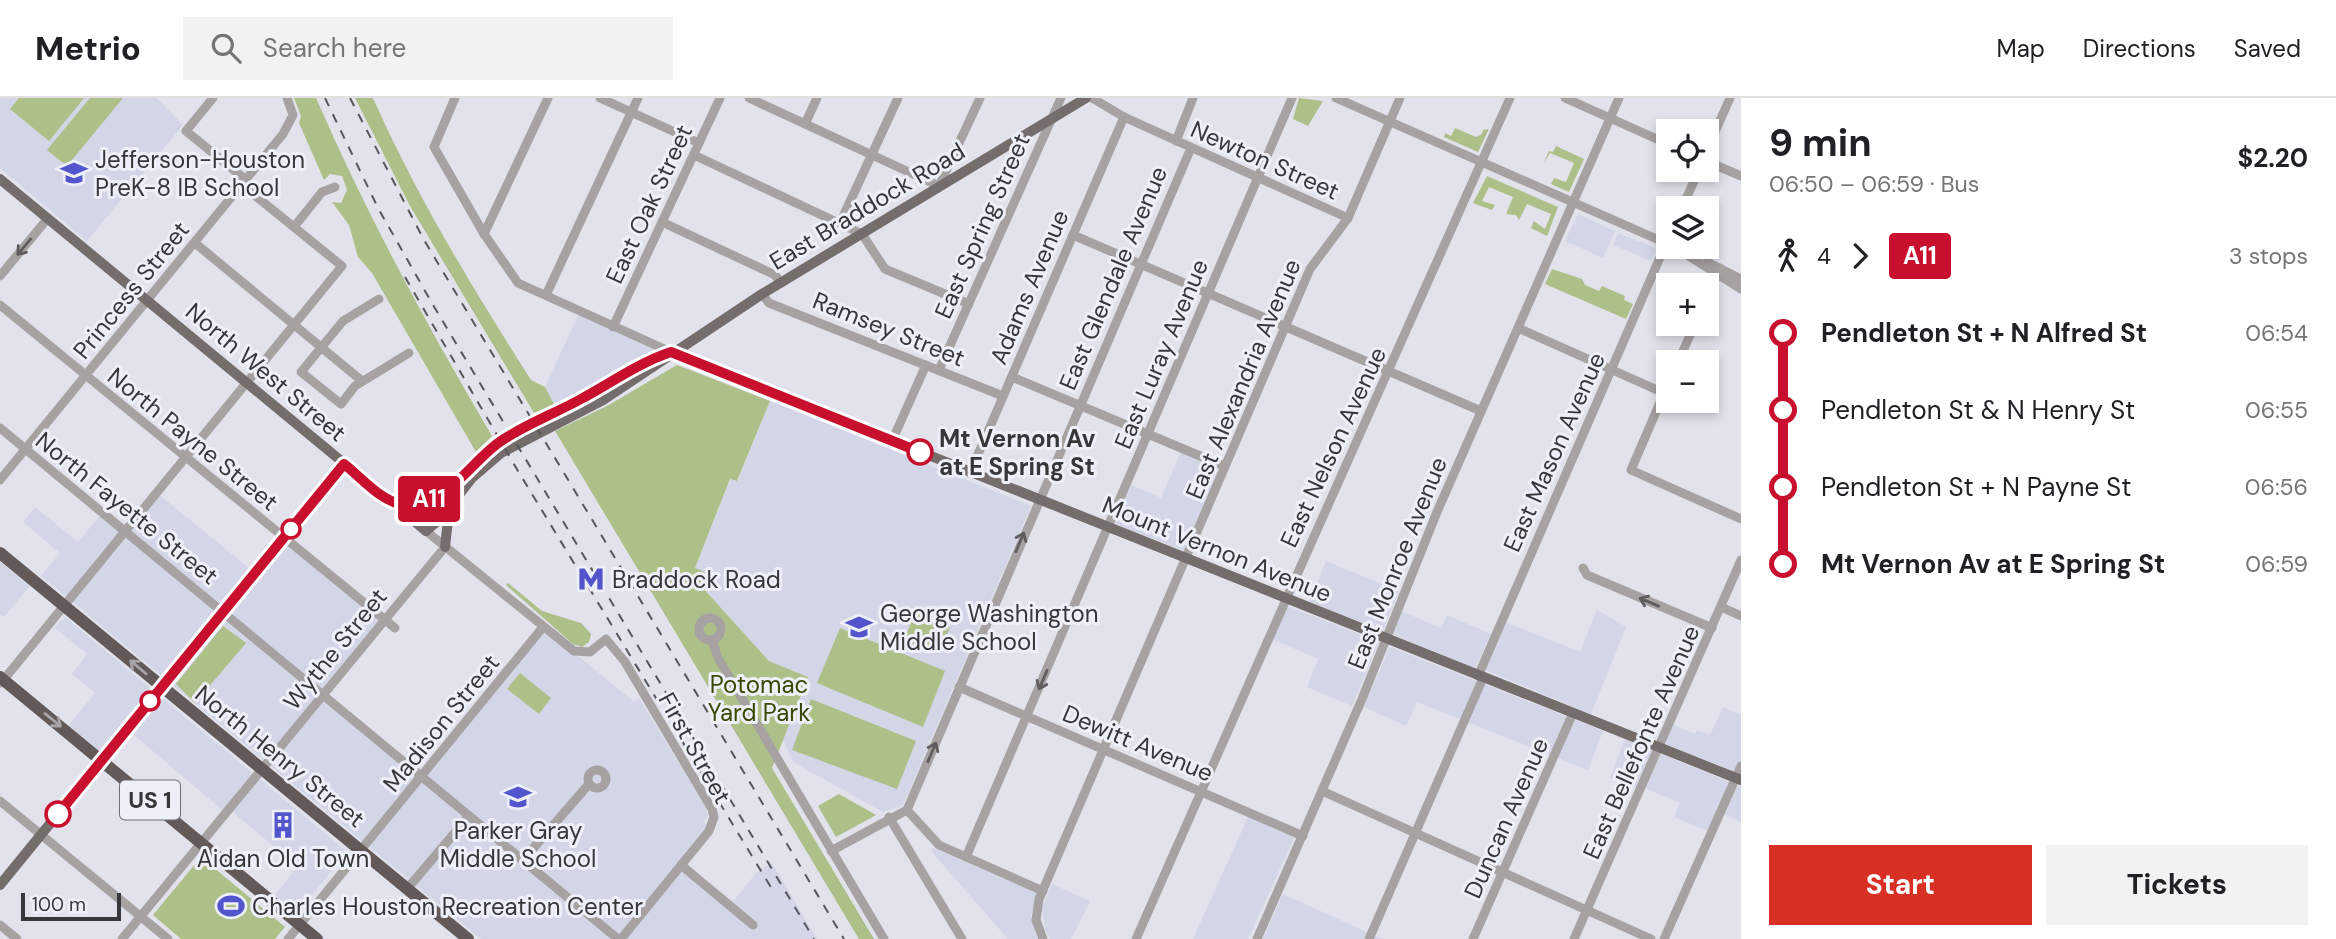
<!DOCTYPE html>
<html lang="en">
<head>
<meta charset="utf-8">
<style>
	:root { --surface:#fff; --page:#f2f2f2; --text:#202124; --muted:#757577; --line:#e0e0e0; --accent:#d93025 }
	body { margin:0; font-family:"DM Sans",sans-serif; background:var(--page); color:var(--text); height:100vh; display:flex; flex-direction:column; font-size:26px; white-space:nowrap }
	* { box-sizing:border-box; margin:0 }
	p { font-size:23px; color:var(--muted) }
	.icon { flex:none; width:38px; height:38px; fill:none; stroke:currentColor; stroke-width:2; stroke-linecap:round; stroke-linejoin:round }
	.map { position:relative; flex:1; overflow:hidden }
	.drawer { display:flex; flex-direction:column; background:var(--surface); width:595px }
	.drawer>* { flex:none }
	.badge { padding:0 14px; border-radius:5px; font-size:24px; line-height:46px }
	.buttons { position:absolute; left:1656px; top:21px; display:grid; gap:14px }
	.buttons a { display:grid; place-items:center; width:63px; height:63px; border-radius:0px; background:var(--surface); box-shadow:0 4px 10px #0003; font-size:35px }
	.scale { position:absolute; left:21px; bottom:18px; width:100px; box-sizing:border-box; padding-left:7px; border:4px solid #36373b; border-top:0; font-size:19px; line-height:24px; white-space:nowrap; color:#36373b; -webkit-text-stroke:5px #eef0f9; paint-order:stroke }
	.map>.badge { position:absolute; translate:-50% -50%; box-shadow:0 0 0 4px #fff }
	.legs { display:flex; align-items:center; gap:10px; height:77px; padding:0 28px; font-size:23px }
	.legs p { margin-inline-start:auto }
	.head { display:flex; align-items:center; justify-content:space-between; height:119px; padding:0 28px }
	h1 { font-size:38px; font-weight:700; line-height:52px }
	.cta { display:flex; gap:14px; margin-top:auto; padding:14px 28px }
	.cta a { flex:1; height:80px; border-radius:0px; background:var(--accent); color:#fff; font-size:28px; font-weight:700; line-height:80px; text-align:center }
	.cta a+a { background:var(--page); color:var(--text) }
	ul { padding:0 28px; list-style:none }
	li { display:flex; align-items:center; gap:24px; height:77px; font-size:26px }
	li i { display:grid; place-items:center; width:10px; height:100%; margin:0 9px; background:currentColor }
	li i::after { content:''; width:18px; height:18px; margin:-9px; border:5px solid; border-radius:50%; background:var(--surface) }
	li p { margin-inline-start:auto }
	li:first-child i { background:linear-gradient(#0000 50%,currentColor 0) }
	li:last-child i { background:linear-gradient(currentColor 50%,#0000 0) }
	header { display:flex; align-items:center; gap:42px; box-sizing:border-box; height:98px; padding:0 35px; background:var(--surface); border-bottom:2px solid var(--line) }
	header strong { font-size:33px }
	nav { display:flex; gap:38px; margin-inline-start:auto; font-size:24px }
	.search { width:490px; height:63px; background:var(--page); display:flex; align-items:center; gap:18px; box-sizing:border-box; padding:0 24px; border-radius:0px; color:var(--muted); font-size:26px }
	main { display:flex; flex:1; min-height:0 }
	.map>svg:first-child { display:block }
	.built { fill:#d3d6e6 }
	.green { fill:#acc088 }
	.lines { fill:none; stroke-linecap:round; stroke-linejoin:round }
	.minor { stroke:#a7a2a2; stroke-width:9 }
	.major { stroke:#756c6c; stroke-width:10 }
	.highway { stroke:#635959; stroke-width:12 }
	.rail { stroke:#56575c; stroke-width:2; stroke-dasharray:9 9; stroke-linecap:butt }
	.oneway { stroke:#5e5c5f }
	.oneway2 { stroke:#a8a4a9 }
	.line-1-casing { stroke:#fff; stroke-width:16 }
	.line-1 { stroke:#c8102e; stroke-width:10 }
	.stop-1-dot { fill:#fff; stroke:#c8102e; stroke-width:3.5 }
	.labels { text-anchor:middle; dominant-baseline:central; stroke-width:6; stroke-linejoin:round; paint-order:stroke }
	.shield { fill:#eef0f9; stroke:#6d6e74; stroke-width:2 }
	.shield-label { font-size:23px; font-weight:bold; fill:#36373b }
	.poi-label { font-size:24px; fill:#36373b; stroke:#eef0f9; text-anchor:start }
	.street-label { font-size:24px; fill:#36373b; stroke:#eef0f9 }
	.stop-label { font-size:24px; font-weight:bold; fill:#36373b; stroke:#eef0f9; text-anchor:start }
	.park-label { font-size:24px; fill:#374900; stroke:#eef0f9 }
</style>
</head>
<body>
<header>
<strong>Metrio</strong>
<div class="search"><svg class="icon" aria-label="search" viewBox="0 0 24 24"><circle cx="10" cy="10" r="6"/><path d="M15 15l6 6"/></svg>Search here</div>
<nav><a>Map</a><a>Directions</a><a>Saved</a></nav>
</header>
<main>
<div class="map">
<svg width="1741" height="841" viewBox="0 0 1741 841">
	<rect width="100%" height="100%" fill="#e1e2eb"/>
	<g class="built">
		<path d="M0,0H157L183,27L87,143L0,70Z"/>
		<path d="M1578,116L1615,133L1603,160L1565,143Z"/>
		<path d="M1618,135L1651,148L1656,152L1651,163L1613,147Z"/>
		<path d="M582,209L667,248L557,312L545,289Z"/>
		<path d="M770,303L1031,408L903,707L883,714L793,664L783,642L808,579L769,563L702,489L695,471L731,380L738,383Z"/>
		<path d="M1181,354L1220,371L1185,453L1114,426L1131,387L1161,400Z"/>
		<path d="M157,395L255,475L284,440L384,522L323,597L422,679L544,530L634,604L639,600L706,710L708,718L703,724L710,730L682,766L730,807L757,774L772,765L817,841H481L41,478L60,455L23,424L35,409L78,444L103,414L125,432Z"/>
		<path d="M1326,463L1399,493L1383,533L1310,504Z"/>
		<path d="M0,464L30,488L4,519L0,516Z"/>
		<path d="M1287,508L1379,544L1352,608L1307,589L1318,561L1272,541Z"/>
		<path d="M1597,512L1626,529L1591,616L1485,572L1505,524L1580,554Z"/>
		<path d="M1401,513L1441,530L1447,517L1491,536L1475,570L1392,536Z"/>
		<path d="M65,519L347,754L293,820L271,802L298,768L237,718L229,711L226,715L128,632L102,663L65,632L95,595L72,576L87,556L55,530Z"/>
		<path d="M1390,549L1603,633L1588,672L1417,604L1406,628L1364,609Z"/>
		<path d="M1723,609L1741,617V676L1665,646L1673,627L1695,636L1697,632L1710,637Z"/>
		<path d="M1625,641L1654,653L1638,690L1610,680Z"/>
		<path d="M1661,656L1741,689V724L1718,713L1708,733L1674,719L1680,705L1645,690Z"/>
		<path d="M1249,717L1295,738L1248,841H1193Z"/>
		<path d="M933,750L1037,795L1031,818L1037,841H1008L931,753Z"/>
		<path d="M1052,786L1090,803L1071,841H1050L1045,831L1042,809Z"/>
		<path d="M1283,796L1382,841H1263Z"/>
	</g>
	<g class="green">
		<path d="M19,0H84L49,43L10,11Z"/>
		<path d="M90,0H123L67,68L47,52Z"/>
		<path d="M294,0H316C367,117 427,228 492,338L476,354L372,175L358,159L349,127L332,104L341,105L347,92L342,78L330,76L324,82L299,25L301,18Z"/>
		<path d="M355,0H373C418,101 472,189 531,282L545,289L554,306L534,315L410,108Z"/>
		<path d="M1299,0L1323,3L1308,28L1293,21Z"/>
		<path d="M1455,30L1476,39L1482,36L1483,32L1489,31L1478,54L1444,39L1445,35L1451,38Z"/>
		<path d="M1556,48L1584,61L1569,94L1551,86L1554,80L1566,84L1574,65L1550,55L1544,65L1549,53L1553,54Z"/>
		<path d="M1487,78L1558,109L1547,138L1531,130L1534,123L1545,131L1551,116L1527,106L1519,122L1516,117L1506,116L1513,99L1489,89L1482,103L1495,107L1492,112L1473,105Z"/>
		<path d="M1552,171L1582,181L1585,187L1599,193L1602,188L1625,198L1624,202L1633,206L1626,221L1545,186Z"/>
		<path d="M677,267L770,303L737,383L730,381L695,470L704,474L708,483L702,489L769,563L808,579L772,670L874,841H859L555,333L607,308Z"/>
		<path d="M508,485L542,513L581,525L591,536L589,544L582,549L573,546L506,487Z"/>
		<path d="M915,515L950,529L939,556L904,542Z"/>
		<path d="M223,528L246,545L195,605L176,586Z"/>
		<path d="M840,530L945,573L923,629L817,585Z"/>
		<path d="M520,575L551,600L539,616L507,591Z"/>
		<path d="M811,601L916,643L897,691L792,652Z"/>
		<path d="M839,696L876,717L836,739L818,708Z"/>
		<path d="M201,759L285,829L275,841H181L153,817Z"/>
	</g>
	<g class="lines">
		<g class="minor">
			<path d="M213,0L186,33L246,82"/>
			<path d="M455,0L434,49L484,136L518,185L671,254"/>
			<path d="M600,0L699,45"/>
			<path d="M749,0L939,88L980,0"/>
			<path d="M1092,0L1124,19L1348,120"/>
			<path d="M1336,0L1668,146"/>
			<path d="M1565,0L1668,46"/>
			<path d="M805,26L817,0"/>
			<path d="M1176,43L1193,0"/>
			<path d="M1706,54L1730,0"/>
			<path d="M694,57L862,136L885,171L969,206"/>
			<path d="M1706,63L1741,78"/>
			<path d="M1682,110L1699,72"/>
			<path d="M662,124L775,177L781,185"/>
			<path d="M840,125L898,0"/>
			<path d="M294,129L322,94L335,89"/>
			<path d="M484,136L548,0"/>
			<path d="M1073,137L1481,313"/>
			<path d="M195,145L362,283"/>
			<path d="M1676,150L1741,191"/>
			<path d="M1707,164L1741,181"/>
			<path d="M0,178L48,120"/>
			<path d="M762,196L769,205L1003,298"/>
			<path d="M546,197L638,0"/>
			<path d="M379,201L343,223L301,274L341,306L355,288L409,255"/>
			<path d="M1706,201L1720,170"/>
			<path d="M0,207L395,530"/>
			<path d="M613,229L720,0"/>
			<path d="M1518,230L1664,295"/>
			<path d="M1678,264L1695,226"/>
			<path d="M939,272L1061,0"/>
			<path d="M1012,279L1224,368"/>
			<path d="M1668,286L1631,372L1741,421"/>
			<path d="M0,330L618,841"/>
			<path d="M892,343L926,267"/>
			<path d="M970,375L1124,19"/>
			<path d="M0,382L283,36L293,17L287,0"/>
			<path d="M426,433L574,553L590,554L606,541L625,564L712,711L714,719L709,733L621,841"/>
			<path d="M1583,470L1587,477L1712,530"/>
			<path d="M1721,509L1741,518"/>
			<circle cx="710" cy="531" r="11"/>
			<path d="M712,542L718,560L884,841"/>
			<path d="M1478,578L1668,141"/>
			<path d="M1,585L342,168L242,87"/>
			<path d="M959,589L1303,738"/>
			<circle cx="597" cy="681" r="9"/>
			<path d="M1322,693L1651,841"/>
			<path d="M0,703L168,841"/>
			<path d="M889,719L962,841"/>
			<path d="M831,753L907,712"/>
			<path d="M966,759L1292,0"/>
			<path d="M523,762L589,686"/>
			<path d="M681,767L753,827"/>
			<path d="M407,791L469,718"/>
			<path d="M1043,793L939,747L907,712L1191,50"/>
			<path d="M0,827L17,841"/>
			<path d="M122,841L445,449"/>
			<path d="M288,841L543,529"/>
			<path d="M1043,841L1036,822L1039,801L1310,171L1348,120L1400,0"/>
			<path d="M1136,841C1259,560 1385,280 1510,0"/>
			<path d="M1257,841L1362,601L1437,414L1619,0"/>
			<path d="M1369,841L1483,580"/>
			<path d="M1473,841L1573,615"/>
			<path d="M1574,841L1741,462"/>
			<path d="M1664,841L1741,668"/>
		</g>
		<g class="major">
			<path d="M0,81L426,433"/>
			<path d="M671,254L1741,682"/>
			<path d="M393,404C416,410 433,399 452,387"/>
			<path d="M428,428L461,382L498,345L651,261L665,256"/>
			<path d="M426,433L440,421L472,380L501,355L603,302L762,196L1086,0"/>
			<path d="M445,449L449,413"/>
			<path d="M0,787L344,365"/>
		</g>
		<g class="highway">
			<path d="M0,455L468,841"/>
			<path d="M0,579L317,841"/>
		</g>
		<g class="rail">
			<path d="M325,0L378,110L433,207L814,841"/>
			<path d="M350,0L424,142L844,841"/>
			<path d="M405,179L518,373L772,791"/>
		</g>
	</g>
	<defs><path id="oneway-shaft" d="M-6 0H5M1.5-3L5.5 0L1.5 3" fill="none" stroke-width="1.6" stroke-linecap="round" stroke-linejoin="round" transform="scale(1.75)"/></defs>
	<g class="oneway">
		<use href="#oneway-shaft" transform="translate(24 149) rotate(130)"/>
		<use href="#oneway-shaft" transform="translate(1020 444) rotate(-67)"/>
		<use href="#oneway-shaft" transform="translate(1649 504) rotate(-157)"/>
		<use href="#oneway-shaft" transform="translate(1043 582) rotate(113)"/>
		<use href="#oneway-shaft" transform="translate(932 654) rotate(-67)"/>
	</g>
	<g class="oneway2">
		<use href="#oneway-shaft" transform="translate(138 569) rotate(-140)"/>
		<use href="#oneway-shaft" transform="translate(53 622) rotate(39)"/>
	</g>
	<g class="lines">
		<defs>
			<path id="line-1" d="M58,716L344,366C361,379 382,405 405,407C447,409 471,363 501,343C526,326 554,316 581,301C611,285 638,265 671,254L920,354"/>
		</defs>
		<use href="#line-1" class="line-1-casing"/>
		<use href="#line-1" class="line-1"/>
	</g>
	<defs>
		<symbol id="school-bare" viewBox="-9 -9 18 18"><path d="M0-5L7-2L0 1L-7-2ZM-4 1L0 2.5L4 1V4Q0 6-4 4Z" fill="#5355cc" stroke="#eef0f9" stroke-width="2.5" paint-order="stroke"/></symbol>
		<symbol id="metro-bare" viewBox="-9 -9 18 18"><path d="M-5.5 5V-5H-3L0 0L3-5H5.5V5H3V-.5L0 4L-3-.5V5Z" fill="#5355cc" stroke="#eef0f9" stroke-width="2.5" paint-order="stroke"/></symbol>
		<symbol id="building-bare" viewBox="-9 -9 18 18"><path d="M-4-6H4V6H1V3H-1V6H-4ZM-2.5-4.3h1.7v1.8h-1.7ZM.8-4.3h1.7v1.8H.8ZM-2.5-1h1.7V.8h-1.7ZM.8-1h1.7V.8H.8Z" fill="#5355cc" stroke="#eef0f9" stroke-width="2.5" paint-order="stroke"/></symbol>
		<symbol id="stadium-bare" viewBox="-9 -9 18 18"><path d="M0-5a6.5 5 0 1 0 0 10a6.5 5 0 1 0 0-10ZM-3.5-1.8h7v3.6h-7Z" fill="#5355cc" stroke="#eef0f9" stroke-width="2.5" paint-order="stroke"/></symbol>
	</defs>
	<g fill-rule="evenodd">
		<use href="#school-bare" x="55" y="56" width="38" height="38"/>
		<use href="#metro-bare" x="572" y="462" width="38" height="38"/>
		<use href="#school-bare" x="840" y="510" width="38" height="38"/>
		<use href="#school-bare" x="499" y="680" width="38" height="38"/>
		<use href="#building-bare" x="264" y="708" width="38" height="38"/>
		<use href="#stadium-bare" x="212" y="789" width="38" height="38"/>
	</g>
	<g class="stop-1-dot">
		<circle cx="920" cy="354" r="12"/>
		<circle cx="291" cy="431" r="9"/>
		<circle cx="150" cy="603" r="9"/>
		<circle cx="58" cy="716" r="12"/>
	</g>
	<g class="labels">
		<rect class="shield" x="120" y="682.5" width="60" height="39" rx="5"/>
		<g class="shield-label">
			<text x="150" y="702">US 1</text>
		</g>
		<g class="poi-label">
			<text x="95" y="61">Jefferson-Houston<tspan x="95" dy="28">PreK-8 IB School</tspan></text>
			<text x="612" y="481">Braddock Road</text>
			<text x="880" y="515">George Washington<tspan x="880" dy="28">Middle School</tspan></text>
			<text x="518" y="732" text-anchor="middle">Parker Gray<tspan x="518" dy="28">Middle School</tspan></text>
			<text x="283" y="760" text-anchor="middle">Aidan Old Town</text>
			<text x="252" y="808">Charles Houston Recreation Center</text>
		</g>
		<g class="street-label">
			<text transform="translate(1265 62) rotate(24)">Newton Street</text>
			<text transform="translate(649 106) rotate(-65)">East Oak Street</text>
			<text transform="translate(867 108) rotate(-31)">East Braddock Road</text>
			<text transform="translate(982 128) rotate(-66)">East Spring Street</text>
			<text transform="translate(1113 180) rotate(-67)">East Glendale Avenue</text>
			<text transform="translate(1029 189) rotate(-67)">Adams Avenue</text>
			<text transform="translate(131 192) rotate(-51)">Princess Street</text>
			<text transform="translate(889 231) rotate(22)">Ramsey Street</text>
			<text transform="translate(1161 256) rotate(-67)">East Luray Avenue</text>
			<text transform="translate(266 274) rotate(40)">North West Street</text>
			<text transform="translate(1243 281) rotate(-67)">East Alexandria Avenue</text>
			<text transform="translate(193 341) rotate(39)">North Payne Street</text>
			<text transform="translate(1333 349) rotate(-65)">East Nelson Avenue</text>
			<text transform="translate(1554 354) rotate(-66)">East Mason Avenue</text>
			<text transform="translate(127 410) rotate(39)">North Fayette Street</text>
			<text transform="translate(1217 451) rotate(22)">Mount Vernon Avenue</text>
			<text transform="translate(1397 465) rotate(-68)">East Monroe Avenue</text>
			<text transform="translate(335 551) rotate(-51)">Wythe Street</text>
			<text transform="translate(441 625) rotate(-51)">Madison Street</text>
			<text transform="translate(1641 644) rotate(-66)">East Bellefonte Avenue</text>
			<text transform="translate(1138 645) rotate(23)">Dewitt Avenue</text>
			<text transform="translate(695 650) rotate(61)">First Street</text>
			<text transform="translate(280 658) rotate(39)">North Henry Street</text>
			<text transform="translate(1506 720) rotate(-66)">Duncan Avenue</text>
		</g>
		<g class="stop-label">
			<text x="939" y="340">Mt Vernon Av<tspan x="939" dy="28">at E Spring St</tspan></text>
		</g>
		<g class="park-label">
			<text x="759" y="586">Potomac<tspan x="759" dy="28">Yard Park</tspan></text>
		</g>
	</g>
</svg>
<div class="buttons">
<a><svg class="icon" aria-label="locate" viewBox="0 0 24 24"><circle cx="12" cy="12" r="6"/><path d="M12 2v4M12 18v4M2 12h4M18 12h4"/></svg></a>
<a><svg class="icon" aria-label="layers" viewBox="0 0 24 24"><path d="M12 4l9 5-9 5-9-5zM3 14l9 5 9-5"/></svg></a>
<a>+</a>
<a>−</a>
</div>
<div class="scale">100 m</div>
<b class="badge" style="left:429px;top:401px;background:#c8102e;color:#fff">A11</b>
</div>
<section class="drawer">
<div class="head"><div><h1>9 min</h1><p>06:50 – 06:59 · Bus</p></div><b>$2.20</b></div>
<div class="legs"><svg class="icon" aria-label="walk" viewBox="0 0 24 24"><circle cx="13" cy="4" r="2"/><path d="M13 8l-2 6 4 7M11 14l-3 7M7 12l3-4h3l4 4"/></svg>4<svg class="icon" aria-label="forward" viewBox="0 0 24 24"><path d="M9 5l7 7-7 7"/></svg><b class="badge" style="background:#c8102e;color:#fff">A11</b><p>3 stops</p></div>
<ul>
<li><i style="color:#c8102e"></i><b>Pendleton St + N Alfred St</b><p>06:54</p></li>
<li><i style="color:#c8102e"></i><span>Pendleton St &amp; N Henry St</span><p>06:55</p></li>
<li><i style="color:#c8102e"></i><span>Pendleton St + N Payne St</span><p>06:56</p></li>
<li><i style="color:#c8102e"></i><b>Mt Vernon Av at E Spring St</b><p>06:59</p></li>
</ul>
<div class="cta"><a>Start</a><a>Tickets</a></div>
</section>
</main>
</body>
</html>
